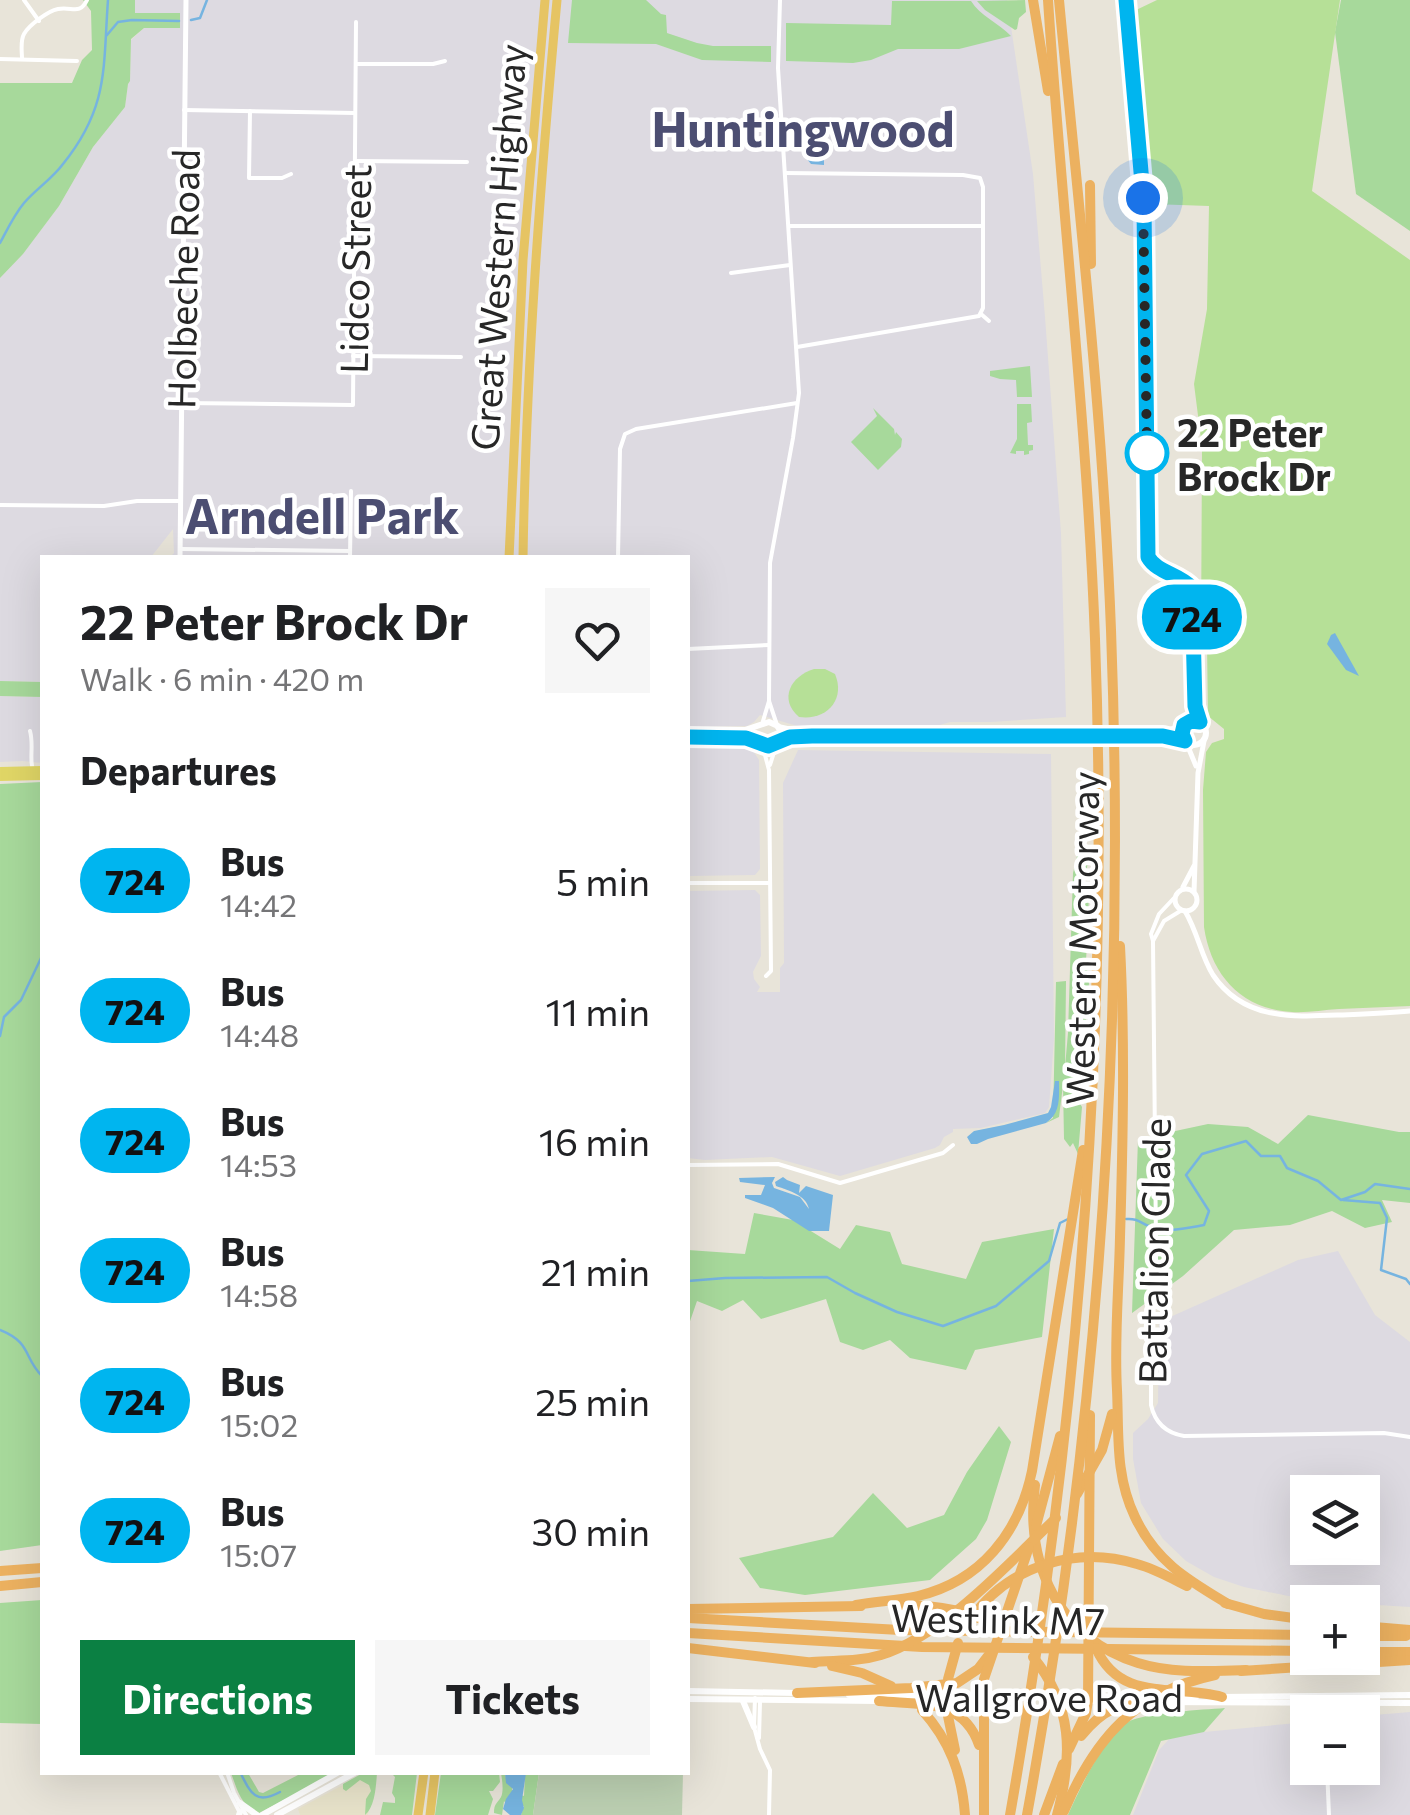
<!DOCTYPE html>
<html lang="en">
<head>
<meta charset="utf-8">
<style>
	:root { --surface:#fff; --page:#f6f6f6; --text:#202124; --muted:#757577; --accent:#0b8043 }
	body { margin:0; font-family:Commissioner,sans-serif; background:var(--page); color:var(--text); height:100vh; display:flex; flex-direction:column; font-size:38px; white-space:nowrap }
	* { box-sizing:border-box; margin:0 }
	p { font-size:32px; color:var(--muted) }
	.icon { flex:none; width:55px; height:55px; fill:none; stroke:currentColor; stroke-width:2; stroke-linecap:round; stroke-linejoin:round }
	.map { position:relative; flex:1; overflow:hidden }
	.details { position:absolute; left:40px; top:555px; width:650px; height:1220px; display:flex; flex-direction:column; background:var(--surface); border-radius:0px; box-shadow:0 10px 40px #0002 }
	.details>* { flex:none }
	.badge { padding:0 20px; border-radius:32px; font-size:35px; line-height:65px }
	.controls { position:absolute; left:1290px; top:1475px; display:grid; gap:20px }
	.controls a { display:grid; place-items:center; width:90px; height:90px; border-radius:0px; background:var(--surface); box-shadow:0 10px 40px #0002; font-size:50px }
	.you { position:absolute; width:50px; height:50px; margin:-25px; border:8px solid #fff; border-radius:50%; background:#1a73e8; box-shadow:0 0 0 15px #1a73e833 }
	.map>.badge { position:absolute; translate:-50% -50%; box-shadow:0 0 0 5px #fff }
	h2 { padding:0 40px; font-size:38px; line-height:90px }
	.round { display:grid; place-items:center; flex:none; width:105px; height:105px; border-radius:0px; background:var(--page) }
	.summary { display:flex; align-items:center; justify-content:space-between; height:170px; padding:0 40px }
	h1 { font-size:48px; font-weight:700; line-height:75px }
	.primary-button { display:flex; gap:20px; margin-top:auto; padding:20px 40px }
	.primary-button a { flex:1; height:115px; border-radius:0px; background:var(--accent); color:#fff; font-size:40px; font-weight:700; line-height:115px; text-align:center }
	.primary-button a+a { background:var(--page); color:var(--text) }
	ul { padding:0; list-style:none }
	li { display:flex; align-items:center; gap:30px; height:130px; padding:0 40px }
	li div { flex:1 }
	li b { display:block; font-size:38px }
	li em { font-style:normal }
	li .badge { min-width:110px; font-weight:700; text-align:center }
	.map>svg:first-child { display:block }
	.industrial { fill:#dddae1; fill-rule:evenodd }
	.education { fill:#e8e3ca }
	.green { fill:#a7d99b }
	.cemetery { fill:#bcd0b2 }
	.pitch { fill:#b6e097 }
	.water { fill:#76b4e0 }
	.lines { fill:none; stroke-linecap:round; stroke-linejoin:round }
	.stream { stroke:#76b4e0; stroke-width:2.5 }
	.minor { stroke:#fff; stroke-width:4 }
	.tertiary { stroke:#fff; stroke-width:5 }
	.secondary { stroke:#fff; stroke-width:6 }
	.primary { stroke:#e0d666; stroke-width:8 }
	.trunk { stroke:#e6c463; stroke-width:9 }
	.motorway { stroke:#ecb160; stroke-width:10 }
	.line-casing { stroke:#fff; stroke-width:22 }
	.line { stroke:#00b5ef; stroke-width:15 }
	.walk { stroke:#272727; stroke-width:10; stroke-dasharray:0 18 }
	.stop-dot { fill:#fff; stroke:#00b5ef; stroke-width:5 }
	.labels { text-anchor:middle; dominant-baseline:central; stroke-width:9; stroke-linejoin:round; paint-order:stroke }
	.street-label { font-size:38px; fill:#272727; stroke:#fff }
	.stop-label { font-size:38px; font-weight:bold; fill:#272727; stroke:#fff; text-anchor:start }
	.district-label { font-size:48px; font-weight:bold; fill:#4c4e72; stroke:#fff }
</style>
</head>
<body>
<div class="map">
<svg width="1410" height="1815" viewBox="0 0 1410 1815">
	<rect width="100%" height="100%" fill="#e8e4d9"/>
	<g class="industrial">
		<path d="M135,0H1007L1033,174L1045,317L1061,533L1066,717L991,722H950L940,725L797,726L760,715L754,722L747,726L688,727V558L170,557L174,553L173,529L151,557L42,558V682L0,681V278L23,254L59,206L93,147L125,107L128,84L130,81L131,40L144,28L135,13Z"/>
		<path d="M0,696L42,697V763L22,761L0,762Z"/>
		<path d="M742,742L751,748L759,760L760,869L755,875L688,876L690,743Z"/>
		<path d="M798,750L1051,754L1054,1038L1049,1107L1045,1113L981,1128L953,1129V1132L944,1137L940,1145L935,1148L840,1176L772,1157L705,1160L688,1158V891L755,890L760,895L761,956L753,972L754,979L760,987L757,992H780V968L784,963L783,783Z"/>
		<path d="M1338,1251L1375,1315L1410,1342V1607L1313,1601L1244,1587L1214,1577L1186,1561L1163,1539L1141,1503L1133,1459V1433L1148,1419L1158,1403L1159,1322L1298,1260ZM1308,1492H1362V1548H1308Z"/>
		<path d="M1410,1712V1815H1133L1159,1750L1173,1735L1307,1722L1308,1768H1362L1363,1716Z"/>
	</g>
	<path class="education" d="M365,1773H373L368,1815H300L298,1809Z"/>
	<g class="green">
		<path d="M83,0H135V13H180V28H144L131,39L130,81L128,84L125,107L93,147L59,206L23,254L0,278V83H72L82,60L92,50L91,11Z"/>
		<path d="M572,0H646L661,14L666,15L667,33L697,43L713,46H771V62L702,60L656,44L568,43Z"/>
		<path d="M1025,0L1026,12L1019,18L1017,29L1015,30L985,10L977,1Z"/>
		<path d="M1341,0H1410V231L1356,194L1335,32Z"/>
		<path d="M892,1H971C980,16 999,23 1011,36L959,49H898L871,60L853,63L786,61V23L891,25Z"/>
		<path d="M1030,366L1032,397H1017L1016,380L1000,379L990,376V371Z"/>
		<path d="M1017,404H1031L1032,422L1027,423L1028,445H1033V450L1029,451V454L1024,455V451H1016V454L1010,453L1017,439Z"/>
		<path d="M873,408L894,429L895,435L896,432L902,439L901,447L878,470L851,442L877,416Z"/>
		<path d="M0,681L42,682V697L0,696Z"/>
		<path d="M42,782V1545L0,1551V784Z"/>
		<path d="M1078,852L1088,862L1083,888L1089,894L1086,962L1089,983L1079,1102L1082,1107L1078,1154L1073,1143L1070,1147L1064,1139L1063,1085L1059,1117L1046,1123L1053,1118L1056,982L1066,981L1065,1067L1068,1033L1073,873Z"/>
		<path d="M1308,1115L1399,1132H1410V1203L1382,1200L1392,1222L1365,1228L1332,1211L1290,1225L1234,1230L1183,1276L1132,1313L1138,1139L1208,1124L1248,1127L1278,1144Z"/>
		<path d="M754,1213L793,1220L840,1249L856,1225L890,1232L902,1264L966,1279L982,1242L1054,1229L1042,1337L975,1350L966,1370L910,1358L890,1340L863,1350L840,1342L826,1299L761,1319L743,1300L722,1311L697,1301L688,1327V1250L745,1254Z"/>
		<path d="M999,1426L1011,1442L987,1520L976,1539L930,1580L805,1595L760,1588L739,1558L833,1537L873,1493L907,1528L944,1515L967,1472Z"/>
		<path d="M42,1600V1724L0,1723V1603Z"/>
		<path d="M1225,1708L1204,1732L1161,1741L1130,1815H1068C1078,1792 1108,1728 1132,1720C1156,1712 1199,1710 1225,1708Z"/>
		<path d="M231,1773H248L259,1792L263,1793L302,1773H336L259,1813C241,1807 237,1789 231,1773Z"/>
		<path d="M371,1773H377C376,1786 375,1807 365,1815L366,1799L371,1791L369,1785L360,1780L346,1791L343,1789V1784L361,1774L368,1775Z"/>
		<path d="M391,1773H417L412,1815H380L383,1802L395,1803V1798L392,1793L395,1777Z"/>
		<path d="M441,1773H499L500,1782L493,1791H489L493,1799L488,1815H435Z"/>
		<path d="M501,1773H505L507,1783L512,1786V1792L524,1796L525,1777L521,1773H539L533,1815H521L524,1806L506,1804L504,1801L502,1815L494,1813C494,1803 497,1804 501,1797C504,1791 502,1779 501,1773Z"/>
	</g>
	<path class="cemetery" d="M539,1773H683L682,1815H533Z"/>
	<g class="pitch">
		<path d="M1157,0H1340L1312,191L1410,260V1006C1386,1007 1363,1008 1339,1009C1323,1010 1307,1013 1292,1012C1241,1009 1211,975 1204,927L1203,790L1206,752L1212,743L1224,739V729L1208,716L1207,643L1201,642L1202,447L1194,384L1207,309L1209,206L1151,204L1134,11Z"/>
		<path d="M814,669H825L835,674C846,700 826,721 799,717C778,699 791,676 814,669Z"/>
	</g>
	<g class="water">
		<path d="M819,136L824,141V165L811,164L802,153L807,139Z"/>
		<path d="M1335,633L1359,676L1346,670L1327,644L1331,635Z"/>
		<path d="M1055,1081H1059C1059,1097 1061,1113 1046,1123L988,1139L977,1144H971L967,1137L974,1131L1004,1125L1048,1113L1051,1107Z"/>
		<path d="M775,1177L772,1183L774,1188L800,1197L809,1209C806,1195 790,1191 776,1186L775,1182L783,1177L787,1180L800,1185L799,1193L806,1186L833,1195L829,1231H809L773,1208L745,1198V1195H761L765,1185L740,1182L739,1178Z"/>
		<path d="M505,1773H526L522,1800L524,1808L521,1815H510L503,1809L506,1799L513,1789L506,1783Z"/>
	</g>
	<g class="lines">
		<g class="stream">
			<path d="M191,20L200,18L207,0"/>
			<path d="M107,35L118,22L132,20L179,21"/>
			<path d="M0,243C7,230 14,215 24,203C36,189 52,179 63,164C109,107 103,68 108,0"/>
			<path d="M0,1036L4,1017L21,1000L42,956"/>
			<path d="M1343,1200L1380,1203L1387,1218L1381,1270L1406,1279L1410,1284"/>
			<path d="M1126,1219C1138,1218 1140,1223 1151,1227C1167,1233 1187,1228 1204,1225L1209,1211L1186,1175L1202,1154L1246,1141L1261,1156H1280L1287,1168L1318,1181L1341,1200L1365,1192L1375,1184L1410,1189"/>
			<path d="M688,1281L725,1278L827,1277L855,1293L897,1312L943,1326L996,1306L1049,1261L1060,1223L1068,1219"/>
			<path d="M0,1330C32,1343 23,1357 42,1376"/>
			<path d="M240,1772C251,1794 256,1805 280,1792"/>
		</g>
		<g class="minor">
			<path d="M24,0L39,21"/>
			<path d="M1126,0L1144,206L1148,557C1157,573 1180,574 1192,588L1195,707L1200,722"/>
			<path d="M0,59L77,61"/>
			<path d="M22,59C22,51 20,41 24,34C29,25 48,11 58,9C72,6 79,16 87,0"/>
			<path d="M356,64H433L445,61"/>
			<path d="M184,110L355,113"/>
			<path d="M250,111L249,178H282L291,174"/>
			<path d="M355,161L467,162"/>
			<path d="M785,173L963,175L980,178L983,187V308L979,316L797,347"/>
			<path d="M789,226H983"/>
			<path d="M731,273L790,265"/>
			<path d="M981,314L989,321"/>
			<path d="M353,356L461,357"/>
			<path d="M181,403L353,405L356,22"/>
			<path d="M0,505L104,506L137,501H180"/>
			<path d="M180,549L350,551"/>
			<path d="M618,557H679"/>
			<path d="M350,558L351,491"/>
			<path d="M618,558L620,449L625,434L636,429L797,403"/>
			<path d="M688,649L769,645"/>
			<path d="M769,701L777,725"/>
			<path d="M763,721L769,701L770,563L793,438L799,393L778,68L780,0"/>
			<path d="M1188,722L1195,707"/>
			<path d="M30,731C34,745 29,760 33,770"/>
			<path d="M762,744L769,770L771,971L766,976"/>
			<path d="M770,765L776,746"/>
			<path d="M688,883H770"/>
			<path d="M1174,898L1159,914L1151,934L1153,941L1156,1244V1267L1151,1290V1405C1155,1423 1166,1433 1184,1436L1384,1433L1410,1437"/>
			<path d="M1153,941L1164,921L1182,910"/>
			<path d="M688,1165L778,1164L840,1183L943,1153L953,1145"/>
			<path d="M755,1698L754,1727L760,1749L770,1770L769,1815"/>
			<path d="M759,1738L760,1702"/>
			<path d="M1327,1768L1329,1815"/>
			<path d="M219,1772L240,1813"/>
			<path d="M227,1772L234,1793L246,1815"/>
		</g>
		<g class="tertiary">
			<path d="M180,558L186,0"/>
			<path d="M1186,742L1196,766"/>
			<path d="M1183,887L1194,866"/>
			<circle cx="1186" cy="900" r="11"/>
			<path d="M1194,892L1198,773L1204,741"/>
			<path d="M1185,911C1198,933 1201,956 1213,975C1243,1020 1292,1017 1340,1015C1363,1014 1387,1013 1410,1011"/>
		</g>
		<g class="secondary">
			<circle cx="1194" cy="733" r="12"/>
			<path d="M778,727L796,731H1160L1170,730L1184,725"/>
			<path d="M688,732L742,731L769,722L778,726L781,733L778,742L768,746L747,738L688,737"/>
			<path d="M779,740L812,736H1157L1175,737L1185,741"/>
			<path d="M688,1691L796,1693"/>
			<path d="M849,1695L1196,1697"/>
			<path d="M1219,1697L1410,1695"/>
			<path d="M688,1699L879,1701"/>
			<path d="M743,1701L754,1727"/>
			<path d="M926,1701H1014"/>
			<path d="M1071,1701H1129"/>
			<path d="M1151,1702L1410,1703"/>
			<path d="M240,1803L257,1815"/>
			<path d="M239,1815L240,1812"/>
			<path d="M262,1815L339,1772"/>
			<path d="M277,1815L356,1772"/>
		</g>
		<g class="primary">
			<path d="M0,771L42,770"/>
			<path d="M0,777L42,776"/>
		</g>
		<g class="trunk">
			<path d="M509,558L523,260L545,0"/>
			<path d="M523,558C526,371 540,185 557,0"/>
			<path d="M418,1815L424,1772"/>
			<path d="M430,1815L435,1772"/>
		</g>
		<g class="motorway">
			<path d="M1033,0L1048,91"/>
			<path d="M1090,185L1091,264"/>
			<path d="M1120,946C1125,1043 1123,1139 1120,1237C1119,1287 1114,1339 1117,1390C1119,1434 1115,1476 1135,1517C1156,1562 1188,1580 1228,1604"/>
			<path d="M1035,1485C1025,1563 1058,1638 1138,1663C1173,1674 1210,1671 1246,1670"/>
			<path d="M1077,1494L1102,1450L1112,1414"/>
			<path d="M1036,1526L1060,1436"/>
			<path d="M0,1571L42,1568"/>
			<path d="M0,1586L42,1582"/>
			<path d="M1225,1603L1264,1614L1308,1620"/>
			<path d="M856,1605C876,1601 897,1601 918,1596C981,1581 1019,1533 1032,1471L1083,1150"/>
			<path d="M898,1605C938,1605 972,1610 1006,1632"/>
			<path d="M688,1609L861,1606"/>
			<path d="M688,1618L900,1630L1308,1635"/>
			<path d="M971,1619C1008,1566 1076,1545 1137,1564C1155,1569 1171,1578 1187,1586"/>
			<path d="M1362,1626L1410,1630"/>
			<path d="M688,1633L922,1647L1308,1651"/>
			<path d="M1362,1636H1406"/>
			<path d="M688,1648L815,1663"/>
			<path d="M1096,1648C1120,1703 1175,1684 1222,1697"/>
			<path d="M1362,1652H1410"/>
			<path d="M1033,1657C1073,1706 1073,1756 1057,1815"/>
			<path d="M812,1662C836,1660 858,1662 881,1655C944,1635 1009,1563 1056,1518"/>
			<path d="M832,1666L862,1673L891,1686"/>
			<path d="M1241,1671L1410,1660"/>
			<path d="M948,1679L958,1643"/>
			<path d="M797,1693L911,1688L957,1683L978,1669L988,1656"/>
			<path d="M879,1701C920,1705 963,1698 979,1745"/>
			<path d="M922,1710C950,1741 962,1774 965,1815"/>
			<path d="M948,1716L955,1750"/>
			<path d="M1081,1736C1090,1725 1100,1715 1113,1709C1121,1706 1129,1706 1137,1702"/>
			<path d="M1069,1749L1086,1713L1088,1701L1090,1415"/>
			<path d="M1064,1811C1095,1738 1135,1692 1215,1675"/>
			<path d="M984,1815V1679L1029,1547"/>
			<path d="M1010,1815C1078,1427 1110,1033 1095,639C1087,425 1062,213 1048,0"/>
			<path d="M1027,1815C1098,1425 1126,1026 1111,630C1103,419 1079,210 1059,0"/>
			<path d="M1044,1815L1063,1764"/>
		</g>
	</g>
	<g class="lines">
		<defs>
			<path id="line" d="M688,737L746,738L768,746L790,737L812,736H1163L1185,741L1182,734L1184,725L1191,721L1200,722L1195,706L1192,588C1180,574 1157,573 1148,557L1144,206L1126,0"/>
		</defs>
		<use href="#line" class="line-casing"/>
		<use href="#line" class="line"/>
		<path class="walk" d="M1143,198L1147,453"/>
	</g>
	<circle class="stop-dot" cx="1147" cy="453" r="20"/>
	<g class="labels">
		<g class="street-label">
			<text transform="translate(497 247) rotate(-86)">Great Western Highway</text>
			<text transform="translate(354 269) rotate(-89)">Lidco Street</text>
			<text transform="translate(182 279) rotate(-89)">Holbeche Road</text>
			<text transform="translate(1081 938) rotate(-89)">Western Motorway</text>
			<text transform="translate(1153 1251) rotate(-89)">Battalion Glade</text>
			<text transform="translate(998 1618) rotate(1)">Westlink M7</text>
			<text x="1049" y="1696">Wallgrove Road</text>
		</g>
		<g class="stop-label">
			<text x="1177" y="431">22 Peter<tspan x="1177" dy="44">Brock Dr</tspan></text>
		</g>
		<g class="district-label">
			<text x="803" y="127">Huntingwood</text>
			<text x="322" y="514">Arndell Park</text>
		</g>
	</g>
</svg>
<div class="controls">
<a><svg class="icon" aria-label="layers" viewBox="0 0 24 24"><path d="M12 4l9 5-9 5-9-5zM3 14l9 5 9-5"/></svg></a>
<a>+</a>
<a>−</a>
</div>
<div class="you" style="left:1143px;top:198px"></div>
<b class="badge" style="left:1192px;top:617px;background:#00b5ef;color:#111">724</b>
<section class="details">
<div class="summary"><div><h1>22 Peter Brock Dr</h1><p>Walk · 6 min · 420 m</p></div><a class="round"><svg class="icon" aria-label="heart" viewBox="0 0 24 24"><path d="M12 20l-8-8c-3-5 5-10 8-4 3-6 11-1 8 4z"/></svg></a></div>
<h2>Departures</h2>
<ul>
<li><span class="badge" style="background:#00b5ef;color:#111">724</span><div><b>Bus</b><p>14:42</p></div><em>5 min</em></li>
<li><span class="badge" style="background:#00b5ef;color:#111">724</span><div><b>Bus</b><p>14:48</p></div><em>11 min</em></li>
<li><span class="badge" style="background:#00b5ef;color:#111">724</span><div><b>Bus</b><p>14:53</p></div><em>16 min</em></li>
<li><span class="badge" style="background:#00b5ef;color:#111">724</span><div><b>Bus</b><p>14:58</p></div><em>21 min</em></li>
<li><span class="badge" style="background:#00b5ef;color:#111">724</span><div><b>Bus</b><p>15:02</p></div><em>25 min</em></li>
<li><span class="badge" style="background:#00b5ef;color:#111">724</span><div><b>Bus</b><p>15:07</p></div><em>30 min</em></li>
</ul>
<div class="primary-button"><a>Directions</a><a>Tickets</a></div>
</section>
</div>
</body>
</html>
